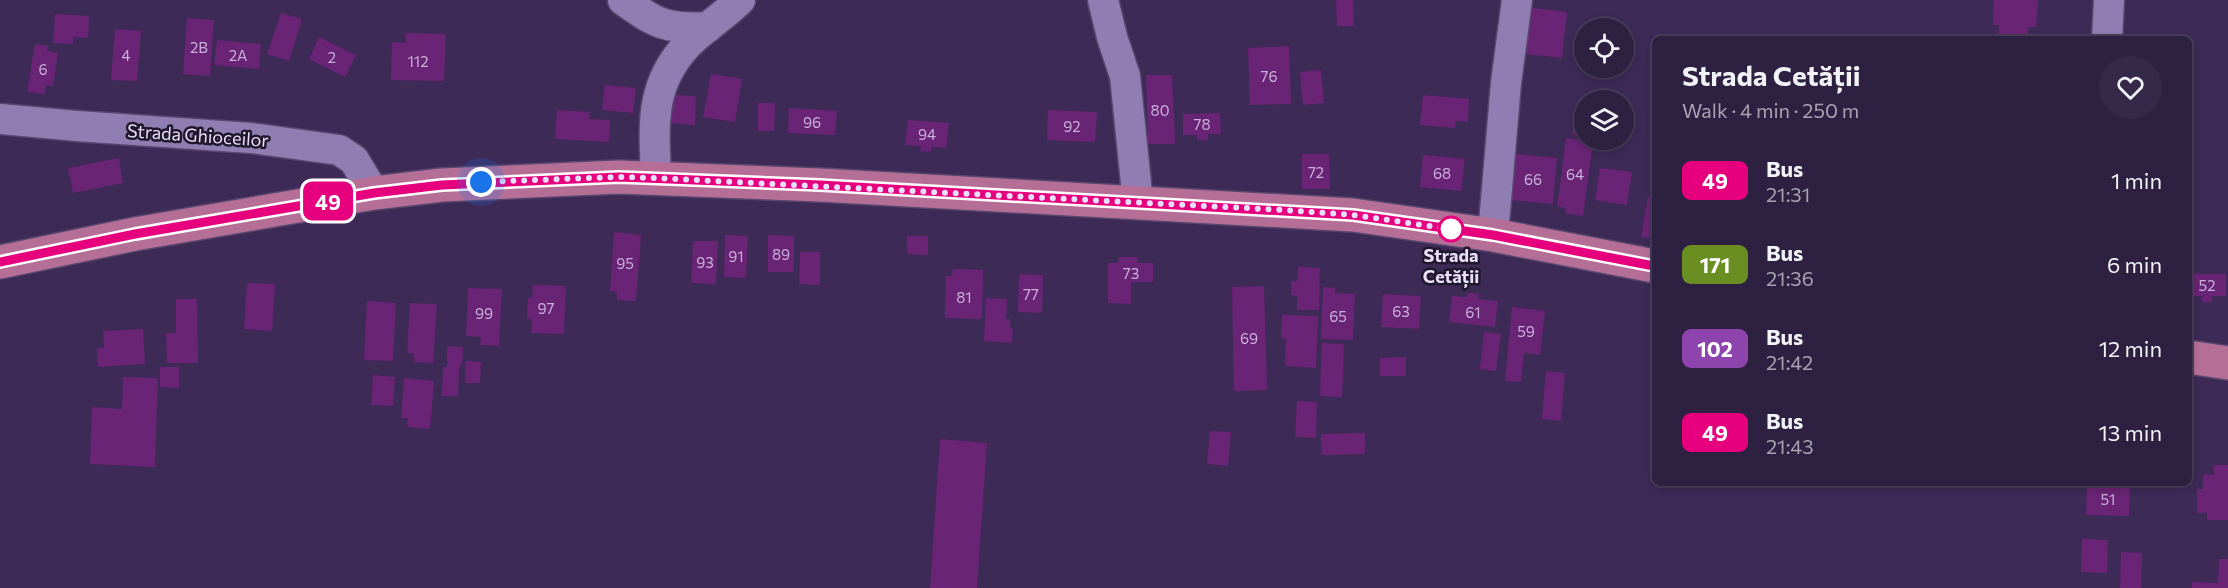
<!DOCTYPE html>
<html lang="en">
<head>
<meta charset="utf-8">
<style>
	:root { --surface:#2e2041; --page:#362848; --text:#f1f3f6; --muted:#a7a3b1; --line:#493e5a }
	body { margin:0; font-family:Commissioner,sans-serif; background:var(--page); color:var(--text); height:100vh; display:flex; flex-direction:column; font-size:22px; white-space:nowrap }
	* { box-sizing:border-box; margin:0 }
	p { font-size:20px; color:var(--muted) }
	.icon { flex:none; width:33px; height:33px; fill:none; stroke:currentColor; stroke-width:2; stroke-linecap:round; stroke-linejoin:round }
	.map { position:relative; flex:1; overflow:hidden }
	.panel { position:absolute; left:1652px; top:36px; width:540px; height:450px; display:flex; flex-direction:column; background:var(--surface); border-radius:9px; box-shadow:0 3px 9px #0003,0 0 0 2px var(--line) }
	.panel>* { flex:none }
	.badge { padding:0 12px; border-radius:9px; font-size:21px; line-height:39px }
	.tools { position:absolute; left:1574px; top:18px; display:grid; gap:12px }
	.tools a { display:grid; place-items:center; width:60px; height:60px; border-radius:50%; background:var(--surface); box-shadow:0 3px 9px #0003,0 0 0 2px var(--line); font-size:30px }
	.you { position:absolute; width:30px; height:30px; margin:-15px; border:4px solid #fff; border-radius:50%; background:#1a73e8; box-shadow:0 0 0 9px #1a73e833 }
	.map>.badge { position:absolute; translate:-50% -50%; box-shadow:0 0 0 3px #fff }
	.round { display:grid; place-items:center; flex:none; width:63px; height:63px; border-radius:32px; background:var(--page) }
	.overview { display:flex; align-items:center; justify-content:space-between; height:102px; padding:0 30px }
	h1 { font-size:28px; font-weight:700; line-height:45px }
	ul { padding:0; list-style:none }
	li { display:flex; align-items:center; gap:18px; height:84px; padding:0 30px }
	li div { flex:1 }
	li b { display:block; font-size:22px }
	li em { font-style:normal }
	li .badge { min-width:66px; font-weight:700; text-align:center }
	.map>svg:first-child { display:block }
	.building { fill:#6a2475 }
	.lines { fill:none; stroke-linecap:round; stroke-linejoin:round }
	.street-casing { stroke:#57466d; stroke-width:33 }
	.primary-casing { stroke:#57466d; stroke-width:36 }
	.street { stroke:#907db1; stroke-width:30 }
	.primary { stroke:#b56f97; stroke-width:33 }
	.line-casing { stroke:#fff; stroke-width:14 }
	.line { stroke:#e6007e; stroke-width:9 }
	.walk { stroke:#e9dffc; stroke-width:6; stroke-dasharray:0 10.8 }
	.stop-dot { fill:#fff; stroke:#e6007e; stroke-width:3 }
	.labels { text-anchor:middle; dominant-baseline:central; stroke-width:5; stroke-linejoin:round; paint-order:stroke }
	.number-label { font-size:15px; fill:#c9b0da }
	.street-label { font-size:18px; fill:#e9dffc; stroke:#20182c }
	.stop-label { font-size:18px; font-weight:bold; fill:#e9dffc; stroke:#20182c }
</style>
</head>
<body>
<div class="map">
<svg width="2228" height="588" viewBox="0 0 2228 588">
	<rect width="100%" height="100%" fill="#3d2a57"/>
	<g class="building">
		<path d="M1336,0H1353L1354,26H1337Z"/>
		<path d="M1994,0H2038L2036,27H2028V37L2016,36V39H1998L1999,25H1993Z"/>
		<path d="M1523,7L1567,12L1562,58L1518,53Z"/>
		<path d="M281,13L302,19L289,61L267,54Z"/>
		<path d="M55,14L89,16L88,38L73,37V44L53,43Z"/>
		<path d="M187,18L214,20L210,76L183,74Z"/>
		<path d="M115,29L141,31L137,81L111,80Z"/>
		<path d="M406,33L446,34L444,81L391,80L392,42L406,43Z"/>
		<path d="M319,37L356,55L345,77L309,59Z"/>
		<path d="M217,40L261,44L259,69L214,65Z"/>
		<path d="M35,44L48,46L47,51L58,53L53,86L46,85L45,94L27,92Z"/>
		<path d="M1289,46L1291,104L1250,105L1248,48Z"/>
		<path d="M1321,70L1324,103L1303,105L1300,72Z"/>
		<path d="M711,74L742,79L735,122L703,117Z"/>
		<path d="M1146,75H1172L1175,144H1148Z"/>
		<path d="M605,85L636,88L633,113L602,110Z"/>
		<path d="M671,95L696,96L695,125L670,123Z"/>
		<path d="M1423,95L1469,99L1468,122L1456,121L1455,128L1420,125Z"/>
		<path d="M758,103H775L774,131H758Z"/>
		<path d="M1577,107L1584,108V136L1572,134Z"/>
		<path d="M789,108L837,111L835,135L788,133Z"/>
		<path d="M557,110L590,112L589,119L610,120L609,142L555,139Z"/>
		<path d="M1048,110L1097,112L1095,142L1047,140Z"/>
		<path d="M1220,113L1221,134H1208V140H1197V135H1183V114Z"/>
		<path d="M908,120L949,123L946,148L931,147V152L920,151L921,146L905,145Z"/>
		<path d="M1566,138L1593,142L1583,216L1565,213L1566,208L1557,207Z"/>
		<path d="M1302,154H1329L1330,189H1302Z"/>
		<path d="M1514,154L1557,158L1553,204L1509,200Z"/>
		<path d="M1423,155L1465,159L1461,191L1420,187Z"/>
		<path d="M119,158L123,183L73,193L68,168Z"/>
		<path d="M1600,168L1632,172L1627,205L1595,200Z"/>
		<path d="M1648,197L1654,198V239L1641,237Z"/>
		<path d="M614,232L641,235L636,301L617,300V292L610,291Z"/>
		<path d="M725,235L748,236L746,278L724,277Z"/>
		<path d="M768,235L794,236V272H768Z"/>
		<path d="M907,236H928V255L907,254Z"/>
		<path d="M693,241H718L716,284L691,283Z"/>
		<path d="M800,252H820V285L799,284Z"/>
		<path d="M1119,257H1137V263H1153V282H1131V304L1108,303V263H1118Z"/>
		<path d="M1298,267L1320,268L1319,310H1297V296L1291,295V281H1297Z"/>
		<path d="M953,269L983,270L982,319L945,318L946,276H952Z"/>
		<path d="M1019,274L1043,275L1042,313L1018,312Z"/>
		<path d="M2188,274H2226V296H2212V302H2202V296H2188Z"/>
		<path d="M247,283L275,284L272,331L244,329Z"/>
		<path d="M533,285L566,286L564,334L531,333L532,319H527L528,298H532Z"/>
		<path d="M1264,286L1267,390L1234,391L1232,287Z"/>
		<path d="M1323,287L1335,288V293L1355,294L1353,340L1321,339Z"/>
		<path d="M468,288L502,289L499,346L480,345L481,337L466,336Z"/>
		<path d="M1467,293L1479,294L1478,299L1498,301L1495,327L1449,322L1452,296L1467,297Z"/>
		<path d="M1383,294L1421,296L1419,329L1381,327Z"/>
		<path d="M986,298L1007,299L1006,319H1010V327L1013,328L1012,343L984,341Z"/>
		<path d="M176,299H197L198,363H167L166,333H176Z"/>
		<path d="M367,301L396,303L393,361L364,360Z"/>
		<path d="M410,303L437,304L433,363L414,362V354L407,353Z"/>
		<path d="M1512,307L1545,311L1540,355L1524,353L1521,382L1505,381Z"/>
		<path d="M1282,315L1318,316L1316,368L1285,366L1286,338H1281Z"/>
		<path d="M143,329L145,364L98,367L97,348H104L103,331Z"/>
		<path d="M1484,332L1501,334L1496,371L1480,369Z"/>
		<path d="M1322,343L1344,344L1342,397L1320,396Z"/>
		<path d="M447,346L463,347L462,366H459L458,396H442L443,367H447Z"/>
		<path d="M1406,357V376H1380V358Z"/>
		<path d="M466,361L481,362L480,383H465Z"/>
		<path d="M160,367H179V388L160,387Z"/>
		<path d="M1546,371L1565,373L1561,421L1542,419Z"/>
		<path d="M373,375L395,377L393,406L371,405Z"/>
		<path d="M123,377L158,378L155,467L90,464L92,407L122,409Z"/>
		<path d="M404,378L434,381L430,429L407,427L408,418H401Z"/>
		<path d="M1297,401L1317,402L1316,438L1295,437Z"/>
		<path d="M1210,431L1231,432L1228,466L1207,464Z"/>
		<path d="M1365,433V454L1322,455L1321,434Z"/>
		<path d="M940,439L987,443L977,588H930Z"/>
		<path d="M2214,465H2228V520H2207V513H2197V489H2203V474L2214,475Z"/>
		<path d="M2087,483H2130L2129,516L2086,515Z"/>
		<path d="M2082,539L2108,540L2107,573L2081,572Z"/>
		<path d="M2121,552L2142,553L2141,588H2120Z"/>
		<path d="M2219,559H2228V588H2192V582L2218,583Z"/>
	</g>
	<g class="lines">
		<defs>
			<g id="street">
				<path d="M623,0C655,23 667,30 708,27"/>
				<path d="M1103,0L1112,37L1125,76L1138,203"/>
				<path d="M2107,39L2109,0"/>
				<path d="M0,119L77,126L251,138L339,150L354,160L374,193"/>
				<path d="M656,178C654,126 649,85 688,44C704,28 724,16 740,0"/>
				<path d="M1493,235L1506,83L1517,0"/>
			</g>
			<g id="primary">
				<path d="M0,262L135,234L374,193L442,185L619,177L820,185L1353,215L1493,235L1654,266"/>
				<path d="M2188,357L2228,363"/>
			</g>
		</defs>
		<use href="#street" class="street-casing"/>
		<use href="#primary" class="primary-casing"/>
		<use href="#street" class="street"/>
		<use href="#primary" class="primary"/>
	</g>
	<g class="lines">
		<defs>
			<path id="line" d="M0,262L135,234L374,193L442,185L619,177L820,185L1353,215L1493,235L1654,266"/>
		</defs>
		<use href="#line" class="line-casing"/>
		<use href="#line" class="line"/>
		<path class="walk" d="M481,182L619,177L656,178L1284,210L1353,215L1451,229"/>
	</g>
	<circle class="stop-dot" cx="1451" cy="229" r="12"/>
	<g class="labels">
		<g class="number-label">
			<text x="199" y="47">2B</text>
			<text x="126" y="55">4</text>
			<text x="238" y="55">2A</text>
			<text x="332" y="57">2</text>
			<text x="418" y="61">112</text>
			<text x="43" y="69">6</text>
			<text x="1269" y="76">76</text>
			<text x="1160" y="110">80</text>
			<text x="812" y="122">96</text>
			<text x="1202" y="124">78</text>
			<text x="1072" y="126">92</text>
			<text x="927" y="134">94</text>
			<text x="1316" y="172">72</text>
			<text x="1442" y="173">68</text>
			<text x="1575" y="174">64</text>
			<text x="1533" y="179">66</text>
			<text x="781" y="254">89</text>
			<text x="736" y="256">91</text>
			<text x="705" y="262">93</text>
			<text x="625" y="263">95</text>
			<text x="1131" y="273">73</text>
			<text x="2207" y="285">52</text>
			<text x="1031" y="294">77</text>
			<text x="964" y="297">81</text>
			<text x="546" y="308">97</text>
			<text x="1401" y="311">63</text>
			<text x="1473" y="312">61</text>
			<text x="484" y="313">99</text>
			<text x="1338" y="316">65</text>
			<text x="1526" y="331">59</text>
			<text x="1249" y="338">69</text>
			<text x="2108" y="499">51</text>
		</g>
		<g class="street-label">
			<text transform="translate(198 135) rotate(4)">Strada Ghioceilor</text>
		</g>
		<g class="stop-label">
			<text x="1451" y="255">Strada<tspan x="1451" dy="21">Cetății</tspan></text>
		</g>
	</g>
</svg>
<div class="tools">
<a><svg class="icon" aria-label="locate" viewBox="0 0 24 24"><circle cx="12" cy="12" r="6"/><path d="M12 2v4M12 18v4M2 12h4M18 12h4"/></svg></a>
<a><svg class="icon" aria-label="layers" viewBox="0 0 24 24"><path d="M12 4l9 5-9 5-9-5zM3 14l9 5 9-5"/></svg></a>
</div>
<div class="you" style="left:481px;top:182px"></div>
<b class="badge" style="left:328px;top:201px;background:#e6007e;color:#fff">49</b>
<section class="panel">
<div class="overview"><div><h1>Strada Cetății</h1><p>Walk · 4 min · 250 m</p></div><a class="round"><svg class="icon" aria-label="heart" viewBox="0 0 24 24"><path d="M12 20l-8-8c-3-5 5-10 8-4 3-6 11-1 8 4z"/></svg></a></div>
<ul>
<li><span class="badge" style="background:#e6007e;color:#fff">49</span><div><b>Bus</b><p>21:31</p></div><em>1 min</em></li>
<li><span class="badge" style="background:#6b8e23;color:#fff">171</span><div><b>Bus</b><p>21:36</p></div><em>6 min</em></li>
<li><span class="badge" style="background:#8e44ad;color:#fff">102</span><div><b>Bus</b><p>21:42</p></div><em>12 min</em></li>
<li><span class="badge" style="background:#e6007e;color:#fff">49</span><div><b>Bus</b><p>21:43</p></div><em>13 min</em></li>
</ul>
</section>
</div>
</body>
</html>
